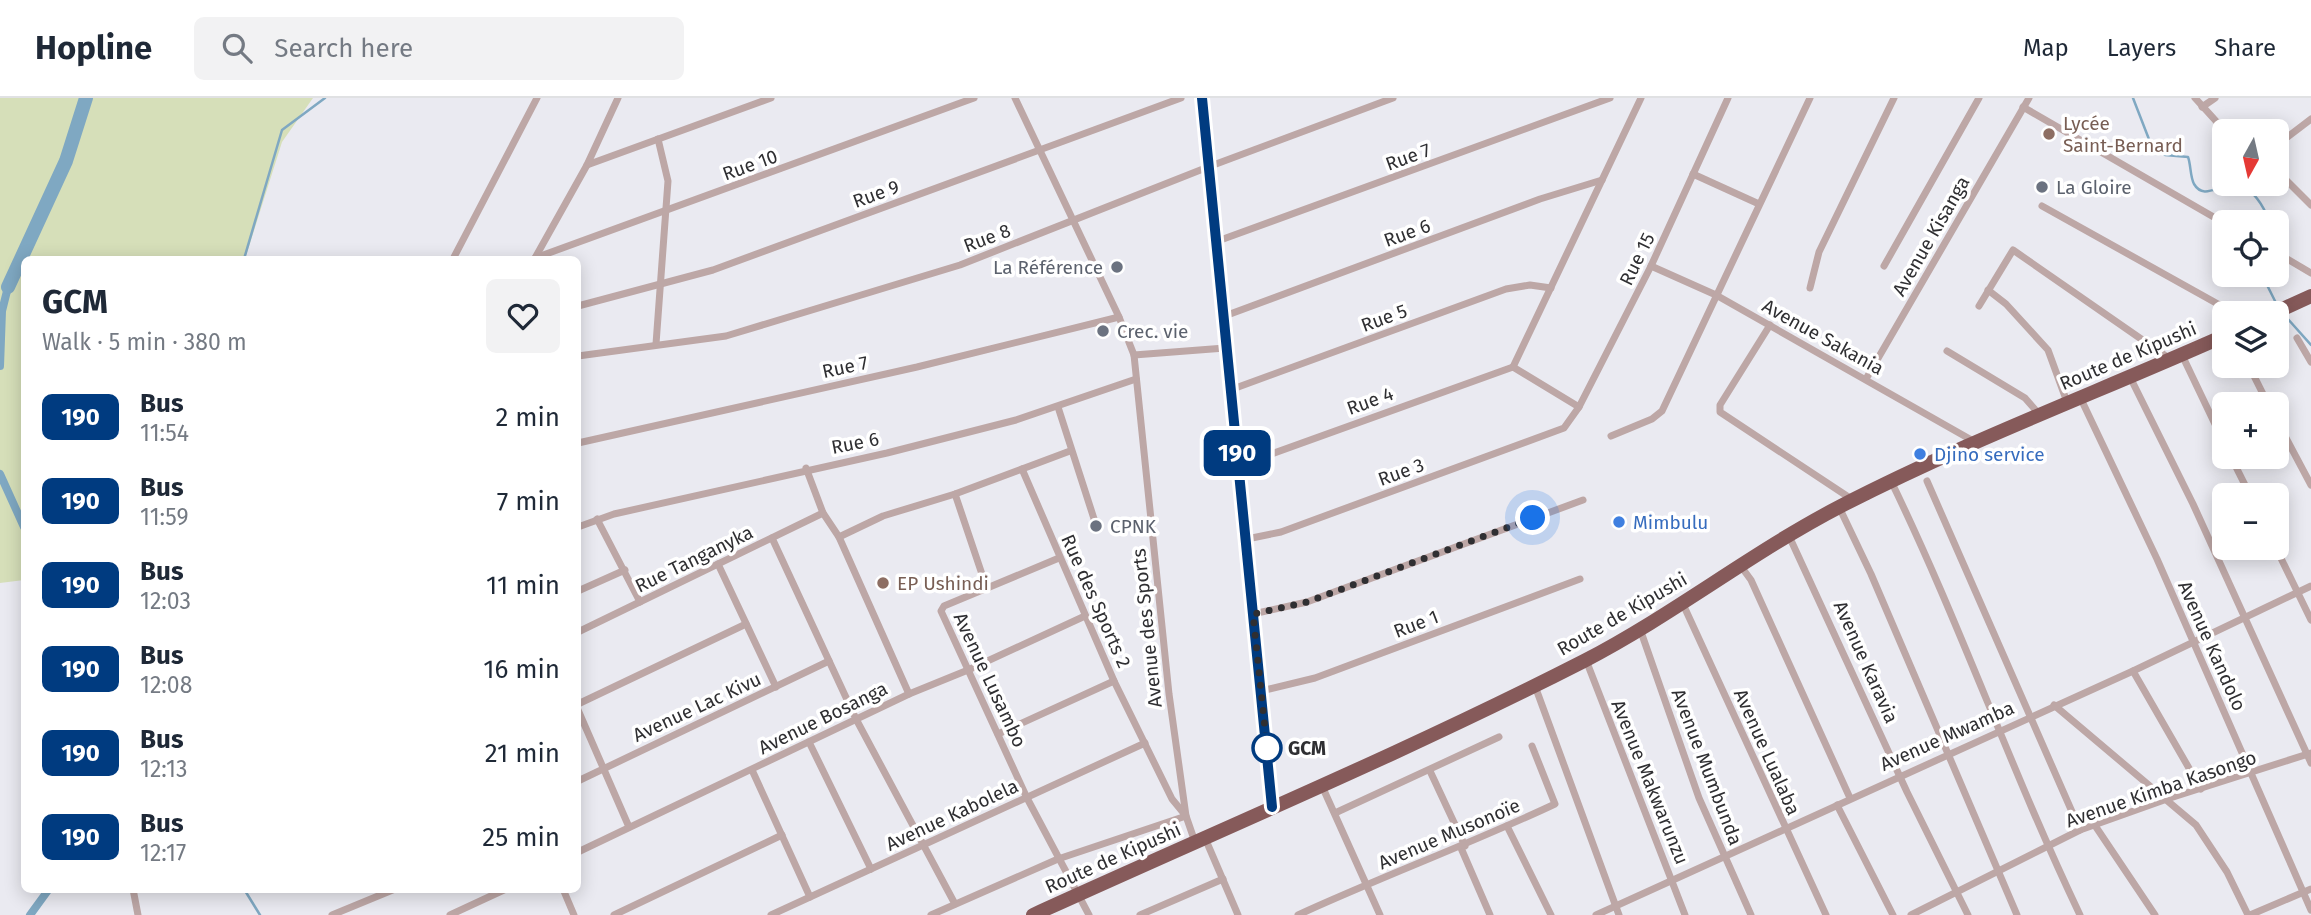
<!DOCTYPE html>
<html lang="en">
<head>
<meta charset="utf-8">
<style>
	:root { --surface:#fff; --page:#f2f2f3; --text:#1f2937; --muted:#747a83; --line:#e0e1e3 }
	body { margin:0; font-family:"Fira Sans",sans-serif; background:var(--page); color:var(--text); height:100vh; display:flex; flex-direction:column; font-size:26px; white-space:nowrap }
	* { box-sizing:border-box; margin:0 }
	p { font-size:23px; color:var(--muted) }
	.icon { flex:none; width:38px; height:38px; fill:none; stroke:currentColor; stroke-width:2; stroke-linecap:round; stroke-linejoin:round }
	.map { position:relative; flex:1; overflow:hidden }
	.sheet { position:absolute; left:21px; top:158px; width:560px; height:637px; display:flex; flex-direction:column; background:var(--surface); border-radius:10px; box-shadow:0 4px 18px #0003 }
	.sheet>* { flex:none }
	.badge { padding:0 14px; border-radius:10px; font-size:24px; line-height:46px }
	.needle { width:46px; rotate:188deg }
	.buttons { position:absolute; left:2212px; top:21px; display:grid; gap:14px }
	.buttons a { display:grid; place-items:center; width:77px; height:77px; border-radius:10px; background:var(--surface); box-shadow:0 4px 18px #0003; font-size:35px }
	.you { position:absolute; width:35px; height:35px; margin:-18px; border:5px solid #fff; border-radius:50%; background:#1a73e8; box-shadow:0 0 0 10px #1a73e833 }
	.map>.badge { position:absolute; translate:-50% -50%; box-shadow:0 0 0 4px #fff }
	.round { display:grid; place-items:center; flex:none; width:74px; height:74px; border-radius:10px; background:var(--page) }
	.head { display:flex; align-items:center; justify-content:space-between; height:119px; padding:0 21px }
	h1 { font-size:33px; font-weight:700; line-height:52px }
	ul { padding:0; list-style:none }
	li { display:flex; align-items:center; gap:21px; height:84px; padding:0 21px }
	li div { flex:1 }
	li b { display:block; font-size:26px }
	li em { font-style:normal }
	li .badge { min-width:77px; font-weight:700; text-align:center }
	header { display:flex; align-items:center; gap:42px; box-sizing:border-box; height:98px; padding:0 35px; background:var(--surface); border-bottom:2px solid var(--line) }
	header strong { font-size:33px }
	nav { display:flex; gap:38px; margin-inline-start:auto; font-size:24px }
	.search { width:490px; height:63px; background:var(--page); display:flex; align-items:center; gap:18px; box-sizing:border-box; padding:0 24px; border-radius:10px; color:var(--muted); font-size:26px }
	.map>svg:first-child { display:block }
	.green { fill:#d6dfb9 }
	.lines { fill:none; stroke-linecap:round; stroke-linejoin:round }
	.stream { stroke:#7fa8c2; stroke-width:2.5 }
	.canal { stroke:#7fa8c2; stroke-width:8 }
	.river { stroke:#7fa8c2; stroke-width:14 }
	.street { stroke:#bda7a6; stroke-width:7 }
	.secondary { stroke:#a68685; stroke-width:10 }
	.highway { stroke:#865a5a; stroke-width:14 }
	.line-casing { stroke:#fff; stroke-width:16 }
	.line { stroke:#003b80; stroke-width:10 }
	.walk { stroke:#2f2f32; stroke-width:7; stroke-dasharray:0 12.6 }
	.education-dot { fill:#8d6e63; stroke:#fff; stroke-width:2.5 }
	.worship-dot { fill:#6b7280; stroke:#fff; stroke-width:2.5 }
	.shop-dot { fill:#3f7fe0; stroke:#fff; stroke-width:2.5 }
	.stop-dot { fill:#fff; stroke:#003b80; stroke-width:3.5 }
	.labels { text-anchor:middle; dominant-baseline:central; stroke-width:7; stroke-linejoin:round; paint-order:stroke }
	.education-label { font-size:19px; fill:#785e54; stroke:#fff; text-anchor:start }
	.street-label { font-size:19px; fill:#2f2f32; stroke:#fff }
	.worship-label { font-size:19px; fill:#5b616d; stroke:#fff; text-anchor:start }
	.shop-label { font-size:19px; fill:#366cbe; stroke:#fff; text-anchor:start }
	.stop-label { font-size:19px; font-weight:bold; fill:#2f2f32; stroke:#fff; text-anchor:start }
</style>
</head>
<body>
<header>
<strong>Hopline</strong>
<div class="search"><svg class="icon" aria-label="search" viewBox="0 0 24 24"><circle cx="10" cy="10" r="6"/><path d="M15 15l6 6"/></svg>Search here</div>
<nav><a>Map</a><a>Layers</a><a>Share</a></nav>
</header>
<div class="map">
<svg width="2311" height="817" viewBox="0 0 2311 817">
	<rect width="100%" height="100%" fill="#eaeaf1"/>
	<path class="green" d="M0,0H313L282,44L245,161H24V482L0,485Z"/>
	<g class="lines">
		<g class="stream">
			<path d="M2133,0L2152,49L2165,57L2188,59C2191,67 2190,78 2194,86C2210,113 2240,52 2270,124"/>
			<path d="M244,161L282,32L325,0"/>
			<path d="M2262,177L2276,205"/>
			<path d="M2287,220L2311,247"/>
			<path d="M244,791L260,817"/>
		</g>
		<g class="canal">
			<path d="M0,268L2,213L8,189"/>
			<path d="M0,376L24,429"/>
			<path d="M30,817L49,791"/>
		</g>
		<path class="river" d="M8,189L66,63L86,0"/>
		<g class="street">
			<path d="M1015,0L1119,219L1134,257L1169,596L1186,718L1195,744"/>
			<path d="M2195,0L2225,33"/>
			<path d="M2023,9L2224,125"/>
			<path d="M2202,9L2215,0"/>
			<path d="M2277,47L2311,21"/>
			<path d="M587,67L771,0"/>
			<path d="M2277,73L2311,107"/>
			<path d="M1693,76L1759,106"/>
			<path d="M2042,108L2234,215"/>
			<path d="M1215,144L1610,0"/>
			<path d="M2277,155L2311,175"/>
			<path d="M535,160L974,0"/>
			<path d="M535,160L587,67L618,0"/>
			<path d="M453,161L537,0"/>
			<path d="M1651,168L1716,197L1975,344"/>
			<path d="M1884,168L1979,0"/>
			<path d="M1810,190L1819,154L1894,0"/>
			<path d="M1988,192L2006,206L2048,252L2067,304"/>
			<path d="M578,208L713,172L1181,0"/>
			<path d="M1979,208L2013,152L2170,261"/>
			<path d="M1222,219L1540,101L1602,82"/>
			<path d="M1770,227L1720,307V314L1853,402"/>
			<path d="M2297,240L2311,264"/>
			<path d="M656,246L668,83L658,41"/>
			<path d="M1947,253L2025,300L2039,316"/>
			<path d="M1134,257L1225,250"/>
			<path d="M2182,257L2224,345"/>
			<path d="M578,258L726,238L960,167L1208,69L1393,0"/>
			<path d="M2249,268L2268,306"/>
			<path d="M1513,269L1641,0"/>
			<path d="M1513,269L1579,309"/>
			<path d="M2130,279L2193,406L2311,665"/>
			<path d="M1866,281L2029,0"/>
			<path d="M1230,292L1506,191L1530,187L1551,190"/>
			<path d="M2080,299L2157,461L2311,812"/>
			<path d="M1058,309L1096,427"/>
			<path d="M2277,323L2311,387"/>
			<path d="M1611,338L1652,321L1662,313L1810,0"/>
			<path d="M578,345L917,269L1119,219"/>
			<path d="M2231,359L2250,397"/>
			<path d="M1238,368L1513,269"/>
			<path d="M806,370L823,415L839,439L909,596"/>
			<path d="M1891,383C1960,525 2012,675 2080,817"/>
			<path d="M1927,383L2080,732"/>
			<path d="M955,396L987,491"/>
			<path d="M1839,409L1871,476L2017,817"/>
			<path d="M597,421L640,504"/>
			<path d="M578,429L614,416L887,355L1016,322L1136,281"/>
			<path d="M1789,438L1907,694L1968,817"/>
			<path d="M839,439L883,418L955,396L1070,353"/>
			<path d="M772,440L856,621L955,806"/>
			<path d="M1247,441L1281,434L1564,330L1579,309L1651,168L1728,0"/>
			<path d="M2276,450L2311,522"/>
			<path d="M1059,460L944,508L941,513L1027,700L1089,817"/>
			<path d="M718,466L776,589"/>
			<path d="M1740,467L1751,482L1850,700"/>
			<path d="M578,493L625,472"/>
			<path d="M1682,504L1826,817"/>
			<path d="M1253,516L1307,504L1583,402"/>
			<path d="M1640,531L1699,700L1751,817"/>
			<path d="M578,534L823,415"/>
			<path d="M1586,562L1685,817"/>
			<path d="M2133,573L2201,691"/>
			<path d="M1535,588L1619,817"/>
			<path d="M1261,593L1315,580L1580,481"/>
			<path d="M578,606L746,526"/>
			<path d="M2054,607L2196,727L2227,774L2248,817"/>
			<path d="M578,612L629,729"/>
			<path d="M998,636L1114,583"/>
			<path d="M809,644L871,771"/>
			<path d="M752,672L810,799"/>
			<path d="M1430,673L1465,748"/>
			<path d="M578,683L829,563"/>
			<path d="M1322,688L1380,817"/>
			<path d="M1837,707L1893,817"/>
			<path d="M1335,715L1499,639"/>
			<path d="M1507,728L1551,817"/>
			<path d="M2096,729L2155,817"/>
			<path d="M1205,740L1238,817"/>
			<path d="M1461,750L1490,817"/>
			<path d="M578,754L909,596L968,572L1085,518"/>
			<path d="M133,791L138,817"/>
			<path d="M563,791L574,817"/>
			<path d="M332,817L395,791"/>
			<path d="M450,817L506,791"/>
			<path d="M614,817L782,737"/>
			<path d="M771,817L1145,645"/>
			<path d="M931,817L1058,761L1186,718L1172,701L1114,583L1022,371"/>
			<path d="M1140,817L1223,781"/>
			<path d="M1298,817C1383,778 1470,746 1555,706L1532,648"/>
			<path d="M1596,817L2133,573L2311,488"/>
			<path d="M1911,817L2080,732L2167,701L2311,655"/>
			<path d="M2250,817L2311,791"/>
		</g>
		<path class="secondary" d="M1202,0L1272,709"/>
		<g class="highway">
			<path d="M2274,215L2311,198"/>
			<path d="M1033,817C1217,733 1404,655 1584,563C1673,517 1752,454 1841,408C1965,344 2096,295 2224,238"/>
		</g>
	</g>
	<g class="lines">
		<defs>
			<path id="line" d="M1202,0L1272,709"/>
		</defs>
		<use href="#line" class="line-casing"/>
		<use href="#line" class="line"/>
		<path class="walk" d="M1267,650L1253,516L1307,504L1533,420"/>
	</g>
	<g class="education-dot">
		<circle cx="2049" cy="36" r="7"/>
		<circle cx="883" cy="485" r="7"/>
	</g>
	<g class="worship-dot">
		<circle cx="2042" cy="89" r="7"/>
		<circle cx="1117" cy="169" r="7"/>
		<circle cx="1103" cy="233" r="7"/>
		<circle cx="1096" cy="428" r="7"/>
	</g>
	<g class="shop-dot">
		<circle cx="1920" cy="356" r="7"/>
		<circle cx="1619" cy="424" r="7"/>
	</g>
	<circle class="stop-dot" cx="1267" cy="650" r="14"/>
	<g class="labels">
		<g class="education-label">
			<text x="2063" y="25">Lycée<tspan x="2063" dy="22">Saint-Bernard</tspan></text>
			<text x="897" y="485">EP Ushindi</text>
		</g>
		<g class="street-label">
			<text transform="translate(1408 59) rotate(-20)">Rue 7</text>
			<text transform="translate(750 67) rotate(-20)">Rue 10</text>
			<text transform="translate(876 96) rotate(-20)">Rue 9</text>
			<text transform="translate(1407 135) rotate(-20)">Rue 6</text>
			<text transform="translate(1931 138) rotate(-60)">Avenue Kisanga</text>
			<text transform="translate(987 140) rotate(-21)">Rue 8</text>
			<text transform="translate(1637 161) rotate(-64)">Rue 15</text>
			<text transform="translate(1384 220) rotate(-20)">Rue 5</text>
			<text transform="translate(1823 239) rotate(29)">Avenue Sakania</text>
			<text transform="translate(2128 258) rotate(-23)">Route de Kipushi</text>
			<text transform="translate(845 269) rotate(-12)">Rue 7</text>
			<text transform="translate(1370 303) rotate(-20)">Rue 4</text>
			<text transform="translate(855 345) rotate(-11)">Rue 6</text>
			<text transform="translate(1401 374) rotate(-20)">Rue 3</text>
			<text transform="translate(694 461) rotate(-26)">Rue Tanganyka</text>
			<text transform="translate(1096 503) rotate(66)">Rue des Sports 2</text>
			<text transform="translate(1622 516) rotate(-30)">Route de Kipushi</text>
			<text transform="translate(1416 526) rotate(-21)">Rue 1</text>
			<text transform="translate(1147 530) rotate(-96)">Avenue des Sports</text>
			<text transform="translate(2212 548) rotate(66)">Avenue Kandolo</text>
			<text transform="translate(1866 564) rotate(66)">Avenue Karavia</text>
			<text transform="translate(990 582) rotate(65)">Avenue Lusambo</text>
			<text transform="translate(697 609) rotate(-25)">Avenue Lac Kivu</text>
			<text transform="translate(823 620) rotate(-26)">Avenue Bosanga</text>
			<text transform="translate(1947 638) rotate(-24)">Avenue Mwamba</text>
			<text transform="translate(1767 654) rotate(66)">Avenue Lualaba</text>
			<text transform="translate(1707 669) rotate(69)">Avenue Mumbunda</text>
			<text transform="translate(1650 684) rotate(68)">Avenue Makwarunzu</text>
			<text transform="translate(2161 691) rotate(-19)">Avenue Kimba Kasongo</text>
			<text transform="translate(952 717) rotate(-25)">Avenue Kabolela</text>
			<text transform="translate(1449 736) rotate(-23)">Avenue Musonoïe</text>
			<text transform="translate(1113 760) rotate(-24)">Route de Kipushi</text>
		</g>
		<g class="worship-label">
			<text x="2056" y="89">La Gloire</text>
			<text x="1103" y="169" text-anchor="end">La Référence</text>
			<text x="1117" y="233">Crec. vie</text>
			<text x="1110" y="428">CPNK</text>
		</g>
		<g class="shop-label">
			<text x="1934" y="356">Djino service</text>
			<text x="1633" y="424">Mimbulu</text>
		</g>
		<g class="stop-label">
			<text x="1288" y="650">GCM</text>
		</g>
	</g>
</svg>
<div class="buttons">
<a><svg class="needle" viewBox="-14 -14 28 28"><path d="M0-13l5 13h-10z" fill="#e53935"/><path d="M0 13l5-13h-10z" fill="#747a83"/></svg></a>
<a><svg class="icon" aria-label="locate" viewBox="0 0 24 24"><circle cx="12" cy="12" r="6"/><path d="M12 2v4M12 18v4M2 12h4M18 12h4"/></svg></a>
<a><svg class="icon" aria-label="layers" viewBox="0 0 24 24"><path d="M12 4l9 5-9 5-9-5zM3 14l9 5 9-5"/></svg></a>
<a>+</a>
<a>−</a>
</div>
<div class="you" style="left:1533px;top:420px"></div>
<b class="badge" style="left:1237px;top:355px;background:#003b80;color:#fff">190</b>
<section class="sheet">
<div class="head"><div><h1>GCM</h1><p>Walk · 5 min · 380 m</p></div><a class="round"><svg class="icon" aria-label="heart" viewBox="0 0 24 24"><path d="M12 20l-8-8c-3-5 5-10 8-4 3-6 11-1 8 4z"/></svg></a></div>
<ul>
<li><span class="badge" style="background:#003b80;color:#fff">190</span><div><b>Bus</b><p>11:54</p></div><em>2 min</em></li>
<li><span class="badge" style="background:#003b80;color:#fff">190</span><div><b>Bus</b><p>11:59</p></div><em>7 min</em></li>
<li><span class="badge" style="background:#003b80;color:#fff">190</span><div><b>Bus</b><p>12:03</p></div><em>11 min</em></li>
<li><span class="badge" style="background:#003b80;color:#fff">190</span><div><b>Bus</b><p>12:08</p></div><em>16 min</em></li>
<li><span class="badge" style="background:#003b80;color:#fff">190</span><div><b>Bus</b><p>12:13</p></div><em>21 min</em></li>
<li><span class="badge" style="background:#003b80;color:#fff">190</span><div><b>Bus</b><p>12:17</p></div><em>25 min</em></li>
</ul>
</section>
</div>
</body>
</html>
